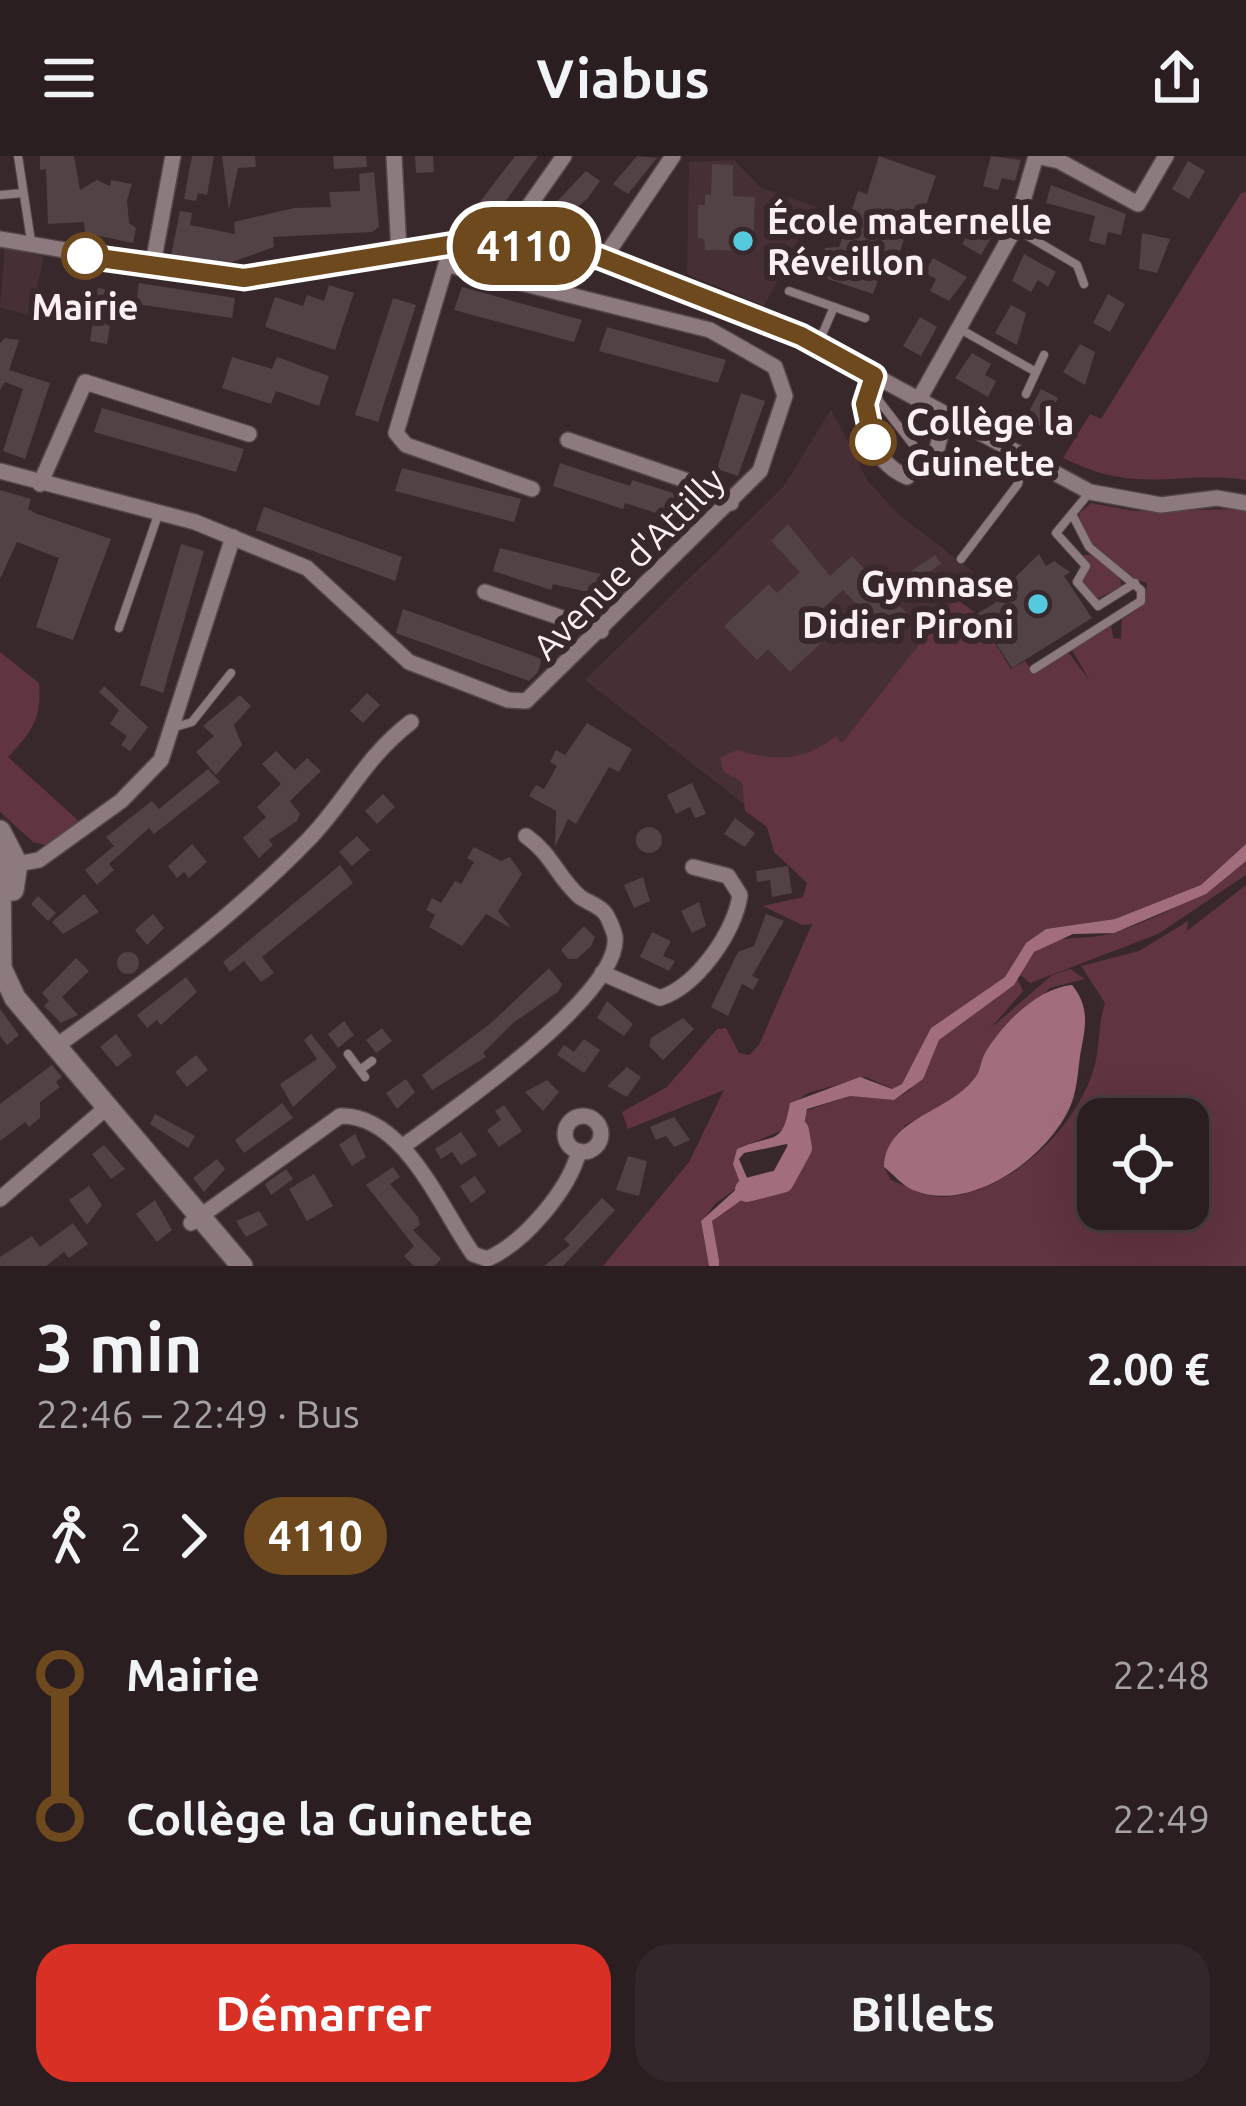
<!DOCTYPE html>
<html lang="fr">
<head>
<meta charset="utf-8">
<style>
	:root { --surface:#2a1e21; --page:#32272a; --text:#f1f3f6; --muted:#a5a2a5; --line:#463c3f; --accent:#d93025 }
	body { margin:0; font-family:Ubuntu,sans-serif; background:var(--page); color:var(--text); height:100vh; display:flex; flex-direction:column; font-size:45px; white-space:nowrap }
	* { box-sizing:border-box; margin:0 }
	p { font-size:39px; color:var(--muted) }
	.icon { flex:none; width:66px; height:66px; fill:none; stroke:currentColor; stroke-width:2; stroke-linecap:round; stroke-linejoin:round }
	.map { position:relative; height:1110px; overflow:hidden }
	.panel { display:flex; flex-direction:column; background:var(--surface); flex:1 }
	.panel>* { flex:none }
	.badge { padding:0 24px; border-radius:39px; font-size:42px; line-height:78px }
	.fabs { position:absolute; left:1077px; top:942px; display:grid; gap:24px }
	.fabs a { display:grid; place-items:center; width:132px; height:132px; border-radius:24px; background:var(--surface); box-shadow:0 12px 48px #0002,0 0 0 3px var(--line); font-size:60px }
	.map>.badge { position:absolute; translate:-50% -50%; box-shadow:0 0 0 6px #fff }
	.legs { display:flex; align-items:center; gap:18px; height:132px; padding:0 36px; font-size:39px }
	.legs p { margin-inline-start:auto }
	.summary { display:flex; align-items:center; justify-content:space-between; height:204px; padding:0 36px }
	h1 { font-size:66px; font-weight:700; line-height:90px }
	.cta { display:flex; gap:24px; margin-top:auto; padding:24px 36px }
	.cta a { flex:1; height:138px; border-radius:36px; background:var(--accent); color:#fff; font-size:48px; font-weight:700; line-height:138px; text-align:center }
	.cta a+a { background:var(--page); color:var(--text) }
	ul { padding:0 36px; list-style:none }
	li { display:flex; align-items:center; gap:42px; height:144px; font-size:45px }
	li i { display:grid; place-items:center; width:18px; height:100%; margin:0 15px; background:currentColor }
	li i::after { content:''; width:30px; height:30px; margin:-15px; border:9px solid; border-radius:50%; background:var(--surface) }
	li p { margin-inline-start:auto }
	li:first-child i { background:linear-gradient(#0000 50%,currentColor 0) }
	li:last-child i { background:linear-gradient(currentColor 50%,#0000 0) }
	header { display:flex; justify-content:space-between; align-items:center; height:156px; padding:0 36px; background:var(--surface); font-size:54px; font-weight:700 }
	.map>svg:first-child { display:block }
	.built { fill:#462f35 }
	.green { fill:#603441; fill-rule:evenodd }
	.water { fill:#a26e7c }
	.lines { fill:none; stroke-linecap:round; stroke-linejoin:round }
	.river { stroke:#a26e7c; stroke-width:24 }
	.building { fill:#524145 }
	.lane-casing { stroke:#54464a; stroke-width:10 }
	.street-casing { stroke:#54464a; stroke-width:18 }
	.secondary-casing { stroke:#54464a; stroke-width:24 }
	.lane { stroke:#8c7a7e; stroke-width:8 }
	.street { stroke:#8c7a7e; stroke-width:15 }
	.secondary { stroke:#8c7a7e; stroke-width:21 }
	.line-1-casing { stroke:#fff; stroke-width:27 }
	.line-1 { stroke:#6e491e; stroke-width:18 }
	.poi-dot { fill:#55cadf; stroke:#38282c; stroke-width:4.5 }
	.stop-1-dot { fill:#fff; stroke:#6e491e; stroke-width:6 }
	.labels { text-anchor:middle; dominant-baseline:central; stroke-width:12; stroke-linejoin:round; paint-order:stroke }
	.poi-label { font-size:36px; font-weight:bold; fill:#faeff2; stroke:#38282c; text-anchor:start }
	.stop-label { font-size:36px; font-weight:bold; fill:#faeff2; stroke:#38282c }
	.street-label { font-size:36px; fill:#faeff2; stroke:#38282c }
</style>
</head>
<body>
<header><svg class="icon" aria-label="menu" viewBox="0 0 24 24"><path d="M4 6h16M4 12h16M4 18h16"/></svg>Viabus<svg class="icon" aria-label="share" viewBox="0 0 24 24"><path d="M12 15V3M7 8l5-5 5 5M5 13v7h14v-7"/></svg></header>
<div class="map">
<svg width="1246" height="1110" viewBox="0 0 1246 1110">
	<rect width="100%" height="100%" fill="#38282c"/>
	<g class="built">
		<path d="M734,4L761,32L817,51L764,150L687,118L689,6Z"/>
		<path d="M5,91L44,101L30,159L0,152Z"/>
		<path d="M831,253L868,325L898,358L975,417L775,672L585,524L784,330Z"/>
	</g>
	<g class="green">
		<path d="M1246,36V324C1173,314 1141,340 1063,302L1090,258L1101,263L1241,37Z"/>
		<path d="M1091,347L1134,355L1246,353V688L1201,729L1115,763L1046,773L1026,787L1005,821L931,872L902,928L893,933L866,921L808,937L789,951L788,972L737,993L741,1029L716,1047L701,1066L709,1110H603L689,1006L724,934L628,973L622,956L667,931L717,873L726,872L739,897L749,899L759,889L812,768L802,769L763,750L803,741L807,727L774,696L767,671L745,655L742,626L724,616L720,602L737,594C776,606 804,605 836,580L842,587L955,442L977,458L1011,513L1025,505L1034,518L1068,496L1090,525L1072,494L1111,469L1113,482L1121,483L1122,463C1141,452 1146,447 1147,427C1123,420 1080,387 1079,357Z"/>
		<path d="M1080,399H1091L1119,420L1122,430L1095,444L1082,427L1088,409Z"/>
		<path d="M0,496L39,527C42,564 31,576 8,601L82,668L45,689L33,686L0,656Z"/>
		<path d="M1246,705V719L1158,778L1030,827L1019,818C1045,767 1075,790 1115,776C1163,761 1207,736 1246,705Z"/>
		<path d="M1246,729V1110H719L712,1065L753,1036L784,1029L802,998L805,955L850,940L894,944L910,934L939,884L1017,822L1023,835L990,873L1052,819L1070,813L1085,823L1050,832L984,900L978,920L943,953L905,969L884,1011L891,1024C907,1030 928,1042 945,1041C1010,1036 1076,973 1094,912C1100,891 1098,868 1105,847L1081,810L1139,795L1188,765L1187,775ZM1098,963H1188V1053H1098Z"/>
	</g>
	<g class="water">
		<path d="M1246,688V705L1206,738L1114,777L1073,778L1034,796L1014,829L939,884L923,923L894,944L850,940L807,953L801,985L744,997L739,1003L753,1036L712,1065L719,1104V1110H709L701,1065L741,1029L733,1008L737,993C775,976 782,992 790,947L860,921L892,933L902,928L931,872L1005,821L1026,787L1046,773L1115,763L1201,729Z"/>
		<path d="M1072,829C1091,852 1085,873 1080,900C1078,915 1077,932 1072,946C1052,999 971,1059 913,1034C903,1030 893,1018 884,1011C886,962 946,958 974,923C981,916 980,906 985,897C1003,867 1038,832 1072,829Z"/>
	</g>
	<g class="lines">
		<path class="river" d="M747,1034L782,1025L800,992L797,975"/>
	</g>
	<g class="building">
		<path d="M40,0H74L80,34L97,24L110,30L111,24L132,28L127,44L129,67L136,72L133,87L85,77L84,66L48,68L46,13L40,14Z"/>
		<path d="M192,0H214L207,39L198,37L196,45L184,43Z"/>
		<path d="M222,0H255L256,11L238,12L229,54Z"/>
		<path d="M333,0H366L367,11L334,13Z"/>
		<path d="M415,0H433L434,16L416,17Z"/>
		<path d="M515,0H538L492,64L476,51Z"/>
		<path d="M637,0L657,2L628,38L613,28Z"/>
		<path d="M879,0L936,20L924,55L914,52L894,114L883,111L873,138L816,119L825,92L839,91L858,35L867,38Z"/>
		<path d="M991,0L1021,4L1015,25L1002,22L998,34L983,30Z"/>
		<path d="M1188,5L1205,15L1189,43L1172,33Z"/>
		<path d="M712,8L733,9V40L755,41L753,95L705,94L704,83L698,82V49H705V38L711,39Z"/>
		<path d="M586,15L600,25L587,43L551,72L539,64Z"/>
		<path d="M374,16L379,71L372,76L273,81L274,91L227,108L171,100L180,55L192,57L190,69L235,78L234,66L294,52L331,51L329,36L360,35L359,18Z"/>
		<path d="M1051,29L1126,58L1121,79L1108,76L1105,89L1089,85L1095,60L1046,47Z"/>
		<path d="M978,61L997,72L981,99L962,88Z"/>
		<path d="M1142,77L1170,83L1157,117L1139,113Z"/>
		<path d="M1024,98L1056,116L1048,131L1038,124L1031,136L1012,125Z"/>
		<path d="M933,102L967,121L949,145L930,135L936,123L925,117Z"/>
		<path d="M139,127L235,142L232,162L136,148Z"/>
		<path d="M329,129L354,137L335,194L265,171L275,141L303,150L307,139L324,145Z"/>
		<path d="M462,131L582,164L574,186L454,154Z"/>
		<path d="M98,132L116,135L107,188L90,185Z"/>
		<path d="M1108,138L1125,148L1110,176L1093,167Z"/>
		<path d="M393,142L416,149L378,266L355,259Z"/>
		<path d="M1011,149L1026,157L1017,189L995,177Z"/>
		<path d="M920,161L937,171L921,200L903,190Z"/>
		<path d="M607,171L726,204L718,227L599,195Z"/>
		<path d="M5,182L19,184L9,214L50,227L25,303L3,295L23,233L5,226L0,234V187Z"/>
		<path d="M1080,188L1095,196L1085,229L1063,216Z"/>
		<path d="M972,197L991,208L985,219L996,225L988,241L955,222Z"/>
		<path d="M232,201L272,213L277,201L329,220L319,250L276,235L271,248L222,232Z"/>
		<path d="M1041,233L1058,242L1043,271L1026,261Z"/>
		<path d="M741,237L765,245L738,320L717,313Z"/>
		<path d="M102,252L244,293L236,316L94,276Z"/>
		<path d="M560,307L630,330L632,324L702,346L689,368L625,347L623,353L553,330Z"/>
		<path d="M402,312L521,343L514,366L395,335Z"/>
		<path d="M0,334L31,343L28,353L37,358L111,383L73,484L36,471L59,402L17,386L0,423Z"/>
		<path d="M264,351L402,401L395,425L256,374Z"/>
		<path d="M788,368L830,420L852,400L913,464L891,484L843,434L820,455L836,473L790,516L768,493L757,504L724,470L769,428L777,437L800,416L771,385Z"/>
		<path d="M181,388L204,395L163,537L140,529Z"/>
		<path d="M500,392L619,423L613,442L553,428L551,434L493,415Z"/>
		<path d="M1039,398L1046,410L1054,405L1070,416L1064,420L1092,462L1012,512L977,458L1009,438L1005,431Z"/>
		<path d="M935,399L941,408L917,425L911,415Z"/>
		<path d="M403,453L542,503L538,516L529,525L396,477Z"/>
		<path d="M104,530L148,571L130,595L121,589L127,580L110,568L119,554L99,536Z"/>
		<path d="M367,537L380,549L363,567L350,555Z"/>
		<path d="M240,539L251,550L234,569L242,589L216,619L196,596L214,580L203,570Z"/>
		<path d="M587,567L632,593L619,616L609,611L576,668L568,663L555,691L556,655L529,640L536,629L544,633L557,610L550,606L556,594L565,599Z"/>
		<path d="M276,595L295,614L307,602L321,615L290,645L300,658L297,665L269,684L273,689L259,702L243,682L266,661L257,651L281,628L262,608Z"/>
		<path d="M208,613L220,626L154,678L149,672L109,708L114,714L97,729L85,714L114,690L106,681L152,645L159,653Z"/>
		<path d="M692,627L706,658L695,662L690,651L676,658L667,639Z"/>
		<path d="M383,638L395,651L377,668L365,655Z"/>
		<path d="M735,662L755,677L745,691L724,678Z"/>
		<circle cx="649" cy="684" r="13"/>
		<path d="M357,680L370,694L352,710L339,696Z"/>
		<path d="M192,688L207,706L189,722L184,716L177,722L168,710Z"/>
		<path d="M474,691L501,705L510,701L522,718L498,755L511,772L486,758L462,790L429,771L435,759L426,754L432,742L441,747L455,725L461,728L474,706L467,702Z"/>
		<path d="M340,709L353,727L262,801L274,817L261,826L244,805L230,816L223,806Z"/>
		<path d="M788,710L792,737L772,741L770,724L757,726L756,715Z"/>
		<path d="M643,721L650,745L634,752L624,729Z"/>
		<path d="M84,738L99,756L63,778L52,766Z"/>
		<path d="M38,740L56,757L48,765L31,748Z"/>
		<path d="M699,746L706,770L692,777L681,755Z"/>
		<path d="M153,758L164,772L147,789L135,774Z"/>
		<path d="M766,758L784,765L752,820L759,823L753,834L742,828L728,860L711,851L738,796L754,790Z"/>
		<path d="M584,770L595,781L591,790L577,803H568L561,794Z"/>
		<path d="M652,776L671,785L663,800L675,805L669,815L640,801Z"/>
		<circle cx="128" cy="807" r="11"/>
		<path d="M76,802L89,815L62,841L78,859L61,867L44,850L49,845L42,837Z"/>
		<path d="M549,812L562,828L559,835L513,867L483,897L486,901L432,934L422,919L491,867Z"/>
		<path d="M186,821L197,836L161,869L157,864L147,872L137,859Z"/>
		<path d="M607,845L633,868L624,880L597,862Z"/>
		<path d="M0,853L19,879L7,889L0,880Z"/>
		<path d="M683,862L694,873L663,904L649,890L651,882Z"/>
		<path d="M344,865L354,879L338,892L328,878Z"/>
		<path d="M382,872L392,885L376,897L366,884Z"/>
		<path d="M116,878L132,899L117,911L100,891Z"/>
		<path d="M311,878L337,911L293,951L280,928L317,903L304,884Z"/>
		<path d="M584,883L600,894L584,917L557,899L564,889L574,896Z"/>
		<path d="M196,899L208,914L187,931L175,916Z"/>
		<path d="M52,909L62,921L56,926L60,931L40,946V962L29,971L25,966L0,985V948Z"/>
		<path d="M627,911L641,921L627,941L607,930Z"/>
		<path d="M406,923L415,936L397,953L386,937Z"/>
		<path d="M547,924L559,936L543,955L525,936Z"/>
		<path d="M282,947L293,962L244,997L235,984Z"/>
		<path d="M504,949L522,975L499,991L487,974L501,964L495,955Z"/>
		<path d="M155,958L195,980L188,992L150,968Z"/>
		<path d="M674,961L690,984L674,991L666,980L656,984L650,971Z"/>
		<path d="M461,976L477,999L461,1009L452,996L441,1003L435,993Z"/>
		<path d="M355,978L366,1001L352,1010L339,989Z"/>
		<path d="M104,989L125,1013L111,1023L92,998Z"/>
		<path d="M628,1000L647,1005L639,1040L616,1034Z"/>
		<path d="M217,1003L225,1013L204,1036L193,1022Z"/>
		<path d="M393,1011L400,1021L390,1028L418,1061L420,1069L413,1074L441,1103L434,1110H414L404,1100L414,1090L366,1029Z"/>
		<path d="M286,1013L293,1023L271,1039L265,1028Z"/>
		<path d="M314,1018L333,1050L307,1065L289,1033Z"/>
		<path d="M475,1020L486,1036L471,1047L460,1030Z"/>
		<path d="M89,1030L102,1049L87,1069L69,1044Z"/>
		<path d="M602,1042L615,1054L563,1110H544L570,1089L564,1083Z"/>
		<path d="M155,1044L172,1074L157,1086L136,1058Z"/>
		<path d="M259,1055L268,1069L246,1081L236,1065Z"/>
		<path d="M73,1067L88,1088L69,1102L64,1096L46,1110H0V1101L32,1080L40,1091Z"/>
	</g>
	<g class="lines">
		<defs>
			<g id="lane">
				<path d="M18,0L31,85"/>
				<path d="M0,39L23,37"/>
				<path d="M1016,73L1077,109L1084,128"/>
				<path d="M789,135L865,162"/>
				<path d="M960,173L1036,216"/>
				<path d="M818,188L834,151"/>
				<path d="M875,228L879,245L925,304"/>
				<path d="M1026,238L1044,199"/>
				<path d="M1090,336L1056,377L1086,410L1077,426L1098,450L1135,427"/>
				<path d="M961,403L1018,328L1024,304"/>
				<path d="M119,472L158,359"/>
				<path d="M1034,513L1141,445V434L1089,391L1072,358"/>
				<path d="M175,571L192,566L231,517"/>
				<path d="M348,898L365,921"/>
				<path d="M360,914L372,905"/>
			</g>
			<g id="street">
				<path d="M394,0L399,96"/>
				<path d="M1036,0L1059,5L1138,48L1166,0"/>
				<path d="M0,83L223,121L473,84L604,102L801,180L1090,336L1161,349L1217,342L1246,347"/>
				<path d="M503,87L564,0"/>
				<path d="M448,102L396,277L406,289L532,333"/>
				<path d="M604,102L673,0"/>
				<path d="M152,113L173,0"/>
				<path d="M874,220C862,257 866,303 907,321L937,293L945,261"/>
				<path d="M918,245L1015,72L1036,0"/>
				<path d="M568,284L717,335L731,347"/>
				<path d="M0,315L195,366L307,412L409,506L508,544L526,545L760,315L785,240L775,211L710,174L449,109"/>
				<path d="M40,328L85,226L249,278"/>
				<path d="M485,436L601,475"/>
				<path d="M17,708L39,704L121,645L161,604L233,381"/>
				<path d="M602,817L660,842C697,830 735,776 740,739L728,720L693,711"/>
				<path d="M55,891C142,829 233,761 308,684C347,644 363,603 411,566"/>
				<circle cx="583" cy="978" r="18"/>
				<path d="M402,991C448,957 621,839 615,781C614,775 608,760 604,756C598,749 587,746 580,741C557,721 553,699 526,680"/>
				<path d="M0,1043L106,952"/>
				<path d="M191,1067L340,960C404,958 441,1053 473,1098L487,1103C524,1087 569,1034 579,995"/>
			</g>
			<g id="secondary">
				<path d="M0,675L17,708L13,734"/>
				<path d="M0,706L1,812L15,842L242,1110"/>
			</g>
		</defs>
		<use href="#lane" class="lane-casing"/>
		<use href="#street" class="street-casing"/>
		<use href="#secondary" class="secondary-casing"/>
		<use href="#lane" class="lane"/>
		<use href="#street" class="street"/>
		<use href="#secondary" class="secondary"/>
	</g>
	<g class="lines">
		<defs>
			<path id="line-1" d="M85,100L244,122L473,85L599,101L801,180L874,220L865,248L873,286"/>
		</defs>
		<use href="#line-1" class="line-1-casing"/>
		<use href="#line-1" class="line-1"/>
	</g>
	<g class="poi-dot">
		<circle cx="743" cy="85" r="12"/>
		<circle cx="1038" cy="448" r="12"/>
	</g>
	<g class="stop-1-dot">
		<circle cx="85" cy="100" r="21"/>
		<circle cx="873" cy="286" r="21"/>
	</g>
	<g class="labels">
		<g class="poi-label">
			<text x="767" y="64">École maternelle<tspan x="767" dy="41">Réveillon</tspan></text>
			<text x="1014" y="427" text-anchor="end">Gymnase<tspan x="1014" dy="41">Didier Pironi</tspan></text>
		</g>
		<g class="stop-label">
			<text x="85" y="150">Mairie</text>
			<text x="906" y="265" text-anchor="start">Collège la<tspan x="906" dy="41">Guinette</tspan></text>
		</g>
		<g class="street-label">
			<text transform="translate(628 407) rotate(-45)">Avenue d'Attilly</text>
		</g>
	</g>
</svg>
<div class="fabs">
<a><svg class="icon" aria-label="locate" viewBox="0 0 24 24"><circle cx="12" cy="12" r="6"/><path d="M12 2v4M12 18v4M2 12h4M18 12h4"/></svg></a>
</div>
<b class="badge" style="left:524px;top:90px;background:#6e491e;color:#fff">4110</b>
</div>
<section class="panel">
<div class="summary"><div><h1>3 min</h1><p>22:46 – 22:49 · Bus</p></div><b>2.00 €</b></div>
<div class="legs"><svg class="icon" aria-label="walk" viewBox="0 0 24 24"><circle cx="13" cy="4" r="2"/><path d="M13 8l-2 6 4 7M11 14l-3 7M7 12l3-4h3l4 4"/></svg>2<svg class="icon" aria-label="forward" viewBox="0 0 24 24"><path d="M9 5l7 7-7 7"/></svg><b class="badge" style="background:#6e491e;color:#fff">4110</b></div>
<ul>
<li><i style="color:#6e491e"></i><b>Mairie</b><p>22:48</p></li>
<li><i style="color:#6e491e"></i><b>Collège la Guinette</b><p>22:49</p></li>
</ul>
<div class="cta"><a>Démarrer</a><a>Billets</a></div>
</section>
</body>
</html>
